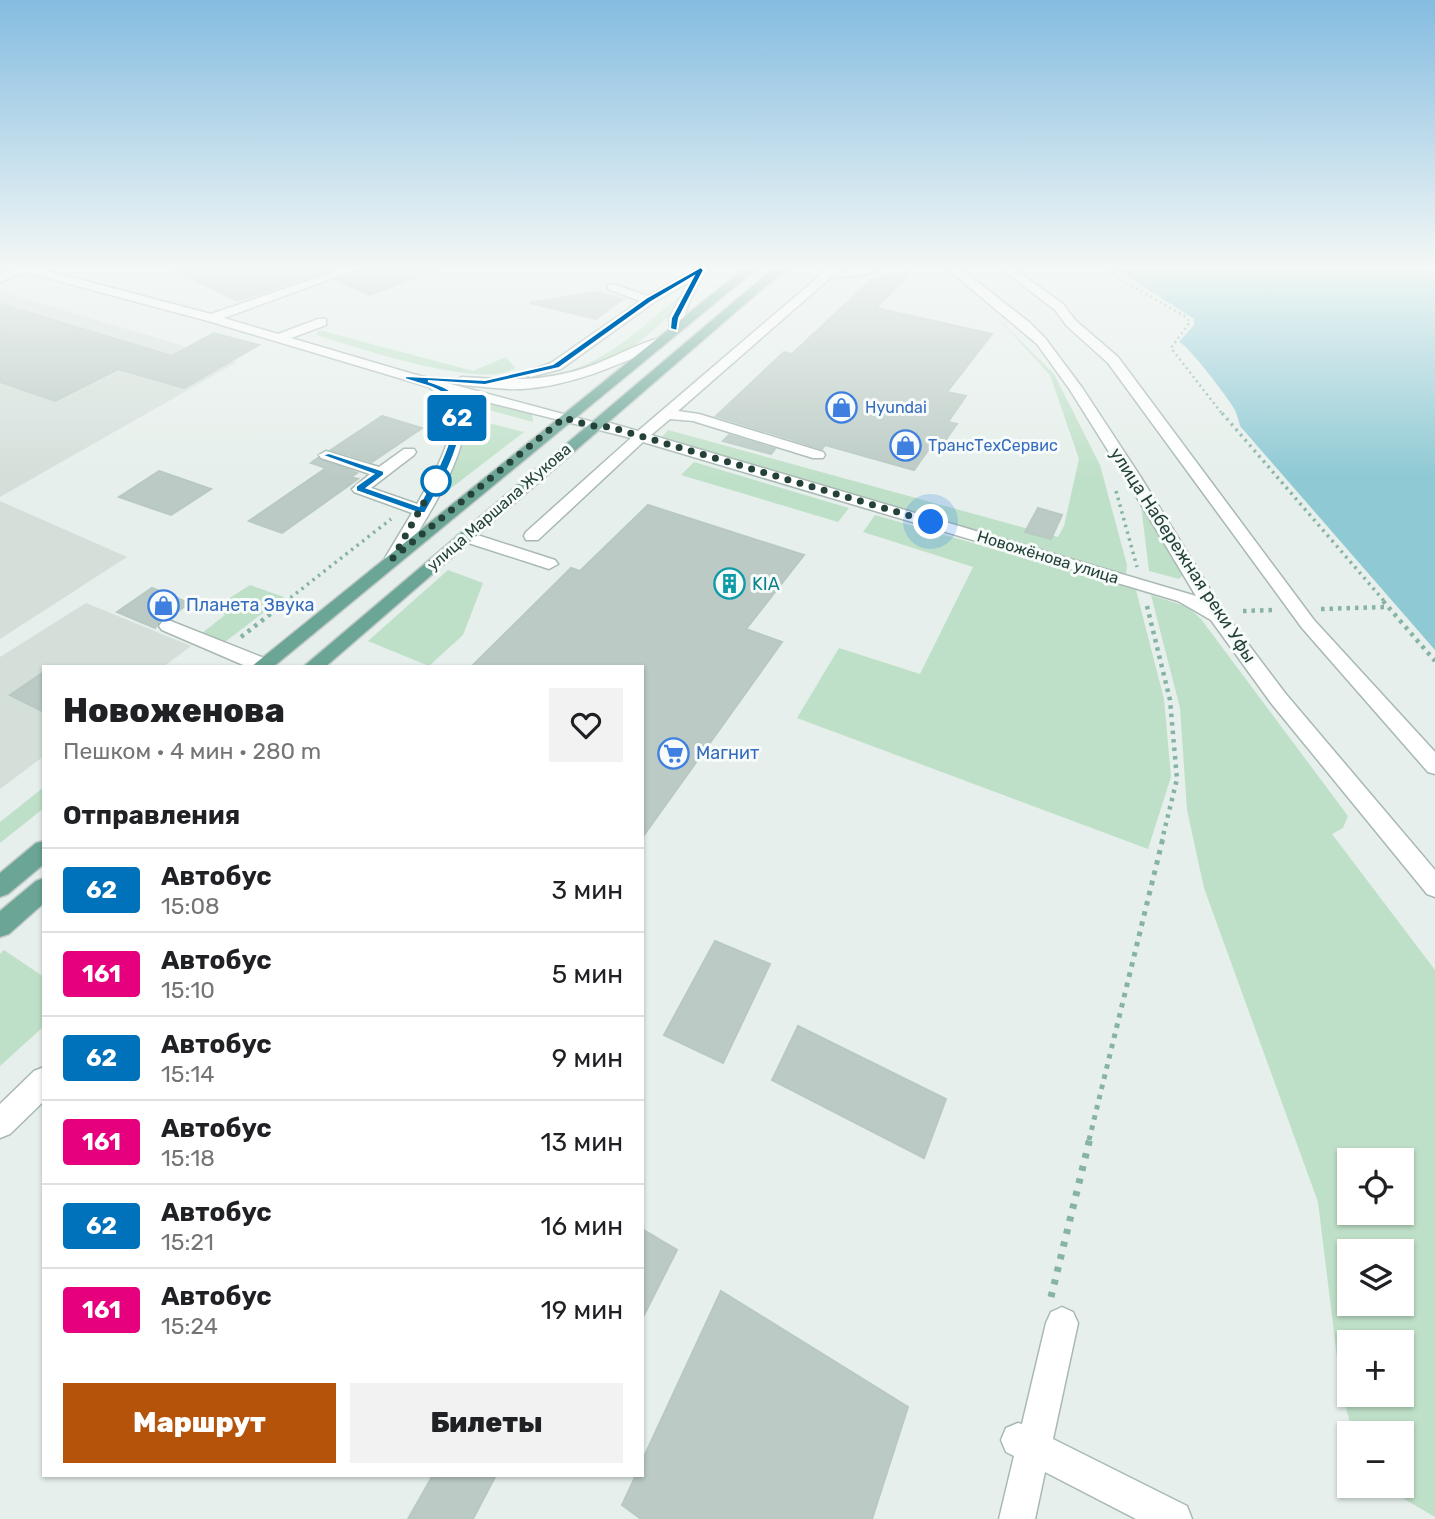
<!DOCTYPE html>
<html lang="ru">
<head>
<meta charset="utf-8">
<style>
	:root { --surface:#fff; --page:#f2f2f2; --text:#202124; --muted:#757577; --line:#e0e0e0; --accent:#b45309 }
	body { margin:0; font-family:Rubik,sans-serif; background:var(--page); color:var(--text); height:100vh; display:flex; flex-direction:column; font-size:26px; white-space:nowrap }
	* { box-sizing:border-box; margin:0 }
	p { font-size:23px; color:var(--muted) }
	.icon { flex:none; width:38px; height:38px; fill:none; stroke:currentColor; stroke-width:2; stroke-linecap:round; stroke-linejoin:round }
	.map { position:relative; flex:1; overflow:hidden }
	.sheet { position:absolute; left:42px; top:665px; width:602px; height:812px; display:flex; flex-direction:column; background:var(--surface); border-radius:0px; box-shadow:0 2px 5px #0004 }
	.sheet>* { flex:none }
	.badge { padding:0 14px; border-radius:5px; font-size:24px; line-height:46px }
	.buttons { position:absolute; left:1337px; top:1148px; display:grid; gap:14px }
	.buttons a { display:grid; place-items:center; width:77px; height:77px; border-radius:0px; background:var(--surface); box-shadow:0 2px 5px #0004; font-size:35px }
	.you { position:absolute; width:35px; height:35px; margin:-18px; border:5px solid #fff; border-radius:50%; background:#1a73e8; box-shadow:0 0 0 10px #1a73e833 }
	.map>.badge { position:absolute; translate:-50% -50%; box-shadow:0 0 0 4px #fff }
	h2 { padding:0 21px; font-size:26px; line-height:63px }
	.round { display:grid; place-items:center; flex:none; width:74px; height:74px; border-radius:0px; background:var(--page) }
	.headline { display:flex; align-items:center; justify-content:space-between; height:119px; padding:0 21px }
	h1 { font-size:33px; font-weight:800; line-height:52px }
	.action { display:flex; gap:14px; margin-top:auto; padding:14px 21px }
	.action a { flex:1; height:80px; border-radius:0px; background:var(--accent); color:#fff; font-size:28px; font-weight:800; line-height:80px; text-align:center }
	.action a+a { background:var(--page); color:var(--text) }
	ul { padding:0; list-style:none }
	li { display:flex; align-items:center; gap:21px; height:84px; padding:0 21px; border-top:2px solid var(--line) }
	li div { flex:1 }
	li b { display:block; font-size:26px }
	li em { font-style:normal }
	li .badge { min-width:77px; font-weight:700; text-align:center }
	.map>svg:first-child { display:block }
	.built { fill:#d4dfda }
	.green { fill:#bfe0c8; fill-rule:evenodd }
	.water { fill:#8ec9d4 }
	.building { fill:#bbcac4; stroke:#b8c9c2; stroke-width:2 }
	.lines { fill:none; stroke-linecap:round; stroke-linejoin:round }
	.minor-casing { stroke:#a8b8b2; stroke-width:3 }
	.major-casing { stroke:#c2cac8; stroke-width:3 }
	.path-far4 { stroke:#86b3a5; stroke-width:2.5; stroke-dasharray:2 3.5; stroke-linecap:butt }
	.path-far3 { stroke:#86b3a5; stroke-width:3.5; stroke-dasharray:2.5 4.5; stroke-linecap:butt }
	.path-far2 { stroke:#86b3a5; stroke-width:4.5; stroke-dasharray:3.5 5; stroke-linecap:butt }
	.path-far1 { stroke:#86b3a5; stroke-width:5; stroke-dasharray:4.5 6; stroke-linecap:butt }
	.path { stroke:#86b3a5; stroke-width:7; stroke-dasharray:5 8; stroke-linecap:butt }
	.minor { fill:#fff; fill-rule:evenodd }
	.major { fill:#6aa596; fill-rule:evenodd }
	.line { fill:#0072bc; stroke:#fff; stroke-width:2 }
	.walk { stroke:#24423a; stroke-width:7; stroke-dasharray:0 12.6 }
	.stop-dot { fill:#fff; stroke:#0072bc; stroke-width:3.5 }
	.labels { text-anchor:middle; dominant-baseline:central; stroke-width:6; stroke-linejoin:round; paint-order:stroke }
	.far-shop-label { font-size:16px; fill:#366cbe; stroke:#f7fbf9; text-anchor:start }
	.far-street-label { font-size:16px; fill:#24423a; stroke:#f7fbf9 }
	.street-label { font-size:18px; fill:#24423a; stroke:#f7fbf9 }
	.culture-label { font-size:18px; fill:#0d838f; stroke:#f7fbf9; text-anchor:start }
	.shop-label { font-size:18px; fill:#366cbe; stroke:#f7fbf9; text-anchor:start }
</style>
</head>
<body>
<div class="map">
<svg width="1435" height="1519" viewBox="0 0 1435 1519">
	<rect width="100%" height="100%" fill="#e6efeb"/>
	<g class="built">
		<path d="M0,291L237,362L0,497Z"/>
		<path d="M0,501L127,557L0,639Z"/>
		<path d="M86,603L191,646L163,667H44V756L0,789V657Z"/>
	</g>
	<g class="green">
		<path d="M694,284L700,285C658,328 612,375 549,380C536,381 523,380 511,379C534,377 559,375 580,367C624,349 658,312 694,284Z"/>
		<path d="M993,313L1054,374L1100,465L1127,565L1126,574L661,438L668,430L1058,537L1064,526L1079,459L1050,375Z"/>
		<path d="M319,330L473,371L506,357L515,368C484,391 353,346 316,335Z"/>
		<path d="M465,396L532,414L533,422L467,404Z"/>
		<path d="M461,416L524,432L446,492L462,439Z"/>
		<path d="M694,462L849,508L838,522L681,475Z"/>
		<path d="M1141,505L1183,575L1179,579L1149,571Z"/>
		<path d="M875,515L1136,590L1164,699L1171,777L1148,849L797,718L839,648L920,674L973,567L863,532Z"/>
		<path d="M448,570L483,583L463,635L429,666L368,641Z"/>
		<path d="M250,585L284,597L221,645L203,637L202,633L225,615L214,608Z"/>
		<path d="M1151,595L1188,607L1201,619L1348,816L1343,828L1332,834L1435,970V1517L1382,1486H1402V1433H1353L1341,1390L1318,1202L1204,888L1187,810L1180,708ZM1349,1160H1402V1213H1349ZM1349,1251H1402V1304H1349ZM1349,1342H1402V1395H1349Z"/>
		<path d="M44,787V808L0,843V822Z"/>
		<path d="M4,950L44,977V1026L0,1066V954Z"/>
	</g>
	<path class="water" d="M1111,266H1435V650L1240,426C1239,421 1237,415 1235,410C1229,399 1189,346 1179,342L1194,325V319Z"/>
	<g class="building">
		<path d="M168,266H343L237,301Z"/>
		<path d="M369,266H441V267L370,295L335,280Z"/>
		<path d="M911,272L876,308L992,334L947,392L966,396L948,422L957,424L943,444L934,442L914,470L825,445L822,449L716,416L784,352L792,354L871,280Z"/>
		<path d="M595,292L623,299L596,319L530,303Z"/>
		<path d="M0,304L172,356L214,333L259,345L184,388L118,369L55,401L0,382Z"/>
		<path d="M382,416L422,428L372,462L331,450Z"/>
		<path d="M729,435L775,449L771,454L723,441Z"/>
		<path d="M318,458L357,473L351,477L358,479L282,533L249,521L326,468L311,463Z"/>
		<path d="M159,471L211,489L171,515L119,497Z"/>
		<path d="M648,505L804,555L746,629L782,642L642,838V667H471L571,568L580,571Z"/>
		<path d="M1038,508L1062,515L1051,539L1025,532Z"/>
		<path d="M152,588L189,603L169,618L160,620L155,628L117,612Z"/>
		<path d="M44,672V712L10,695Z"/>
		<path d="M715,941L770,964L723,1063L664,1035Z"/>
		<path d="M798,1026L946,1099L924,1158L772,1080Z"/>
		<path d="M642,1229L677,1250L642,1319Z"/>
		<path d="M721,1291L908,1407L872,1519H641L622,1505L636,1475H642V1461Z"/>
		<path d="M433,1475H496L473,1519H408Z"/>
	</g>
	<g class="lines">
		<defs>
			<g id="minor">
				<path d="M12,266H29L211,314L351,266H366L224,318L278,334L318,319H326V325L291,338L413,374L593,422L610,423L638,431L831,266H842L838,271L887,266L865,275L830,278L678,411L699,414L823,452L825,455L823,458H813L693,421L670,419L651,435L1196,596L1124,476L1070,390L1037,344L944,266H957L1029,322L1045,338L1083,389L1140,476L1224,612L1285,693L1435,870V897L1427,894L1271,703L1211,620L1178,601L643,442L538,540H526L524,536L526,532L631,438L455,394C460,399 464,405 465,412C469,456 422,526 399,562H387L385,558L412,513L354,492L352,489L370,474L321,458L319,455L326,451L379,467L404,449H414L416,452L414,455L371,488L417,504C431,479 461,431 448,403L429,387L208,321L25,272L0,282V275L14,269Z"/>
				<path d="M699,266H713C694,283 687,309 678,332H670L669,318L689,282L653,303L561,369L530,377L523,373L551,363L640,301L608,289V285H616L648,296Z"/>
				<path d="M998,266H1010L1063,304L1075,320L1118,357L1314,620L1435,752V774L1428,772L1302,628L1108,363L1067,326L1055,310Z"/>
				<path d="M656,339L660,340V346C616,366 571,386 522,389C502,390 482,386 462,385L455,381L462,377C506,380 543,382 585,368C609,360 632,346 656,339Z"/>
				<path d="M465,531L555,560L558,564L549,569L459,540L457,536Z"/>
				<path d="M168,620L269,660L272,665L248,667L162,630L159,626L162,622Z"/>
				<path d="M44,1067V1101L10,1134L0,1138V1104L34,1071Z"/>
				<path d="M1062,1307L1073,1312L1078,1323L1053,1439L1187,1506L1192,1519H1136L1045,1472L1035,1519H999L1014,1456L1006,1452L1001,1440L1006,1428L1018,1423L1022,1424L1046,1323L1051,1312Z"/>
			</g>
			<g id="major">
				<path d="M747,266H760L273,667H251Z"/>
				<path d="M776,266H789L325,667H303Z"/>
				<path d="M44,841V864L8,894L0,897V873L36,843Z"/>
				<path d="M44,878V903L9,934L0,937V911L36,881Z"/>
			</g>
		</defs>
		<use href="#minor" class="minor-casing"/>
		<use href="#major" class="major-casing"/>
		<path class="path-far4" d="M1098,266L1186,317L1190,322L1171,348L1223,415"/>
		<g class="path-far3">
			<path d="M1222,413L1385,602"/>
			<path d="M1116,491L1137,567"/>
			<path d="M285,602L391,519"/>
		</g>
		<g class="path-far2">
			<path d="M1383,601L1435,661"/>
			<path d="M1147,606L1170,700L1177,779L1162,840"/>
			<path d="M1321,609L1386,607"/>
			<path d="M1243,611L1274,610"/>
			<path d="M241,637L287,601"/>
		</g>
		<path class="path-far1" d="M1089,1140L1163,838"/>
		<path class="path" d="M1051,1297L1090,1138"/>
		<use href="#minor" class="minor"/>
		<use href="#major" class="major"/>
	</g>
	<linearGradient id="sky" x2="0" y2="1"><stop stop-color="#84bce0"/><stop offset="0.56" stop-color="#f4f8f6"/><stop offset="1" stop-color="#f4f8f6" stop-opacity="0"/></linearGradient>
	<rect width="1435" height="478" fill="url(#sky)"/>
	<path class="line" d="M701,267L704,270L679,318L677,331L670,329L671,318L693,277L651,302L559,368L485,385L428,381C437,384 451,388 456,397C476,424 440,487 425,513H418L356,491V486L373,474L321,455L329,453L384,471V475L367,488L419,506C430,483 466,424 449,399C440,387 418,384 405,379V376L485,380L553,364L646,298Z"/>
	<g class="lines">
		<path class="walk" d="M436,481L393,558L564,418L593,426L610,427L931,522"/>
	</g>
	<defs>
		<symbol id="shop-ring" viewBox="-11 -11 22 22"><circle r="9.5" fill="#f7fbf9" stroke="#3f7fe0" stroke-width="1.5"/><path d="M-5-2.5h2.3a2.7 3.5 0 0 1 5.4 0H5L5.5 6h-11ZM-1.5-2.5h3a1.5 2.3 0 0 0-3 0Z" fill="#3f7fe0"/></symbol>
		<symbol id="building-ring" viewBox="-11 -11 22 22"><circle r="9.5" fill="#f7fbf9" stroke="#0f9aa8" stroke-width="1.5"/><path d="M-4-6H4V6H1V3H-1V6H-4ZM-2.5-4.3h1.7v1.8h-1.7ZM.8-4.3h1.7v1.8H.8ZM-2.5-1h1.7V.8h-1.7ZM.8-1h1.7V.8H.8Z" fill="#0f9aa8"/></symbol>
		<symbol id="supermarket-ring" viewBox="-11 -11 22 22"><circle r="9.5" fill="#f7fbf9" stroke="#3f7fe0" stroke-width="1.5"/><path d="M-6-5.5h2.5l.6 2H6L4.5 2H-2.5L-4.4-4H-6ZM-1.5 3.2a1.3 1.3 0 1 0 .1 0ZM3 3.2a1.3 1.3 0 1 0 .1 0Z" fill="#3f7fe0"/></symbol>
	</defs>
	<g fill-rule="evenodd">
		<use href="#shop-ring" x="824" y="390" width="35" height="35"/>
		<use href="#shop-ring" x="888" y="428" width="35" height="35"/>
		<use href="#building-ring" x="712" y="566" width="35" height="35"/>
		<use href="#shop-ring" x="146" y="588" width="35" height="35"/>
		<use href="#supermarket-ring" x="656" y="736" width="35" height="35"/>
	</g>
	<circle class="stop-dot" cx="436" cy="481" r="14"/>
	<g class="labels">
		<g class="far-shop-label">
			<text x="865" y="407">Hyundai</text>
			<text x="928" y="445">ТрансТехСервис</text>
		</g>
		<g class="far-street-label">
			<text transform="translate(499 507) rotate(-41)">улица Маршала Жукова</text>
			<text transform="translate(1048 557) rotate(17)">Новожёнова улица</text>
		</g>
		<g class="street-label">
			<text transform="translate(1183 555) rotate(57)">улица Набережная реки Уфы</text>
		</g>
		<g class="culture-label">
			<text x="752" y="584">KIA</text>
		</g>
		<g class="shop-label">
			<text x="186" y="605">Планета Звука</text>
			<text x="696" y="753">Магнит</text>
		</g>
	</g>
</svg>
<div class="buttons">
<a><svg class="icon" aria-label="locate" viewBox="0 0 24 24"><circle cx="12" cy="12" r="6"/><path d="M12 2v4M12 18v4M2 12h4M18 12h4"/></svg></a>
<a><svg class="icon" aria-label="layers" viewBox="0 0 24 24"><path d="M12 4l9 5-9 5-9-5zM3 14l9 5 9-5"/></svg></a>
<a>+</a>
<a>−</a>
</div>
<div class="you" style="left:931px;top:522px"></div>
<b class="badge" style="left:457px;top:418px;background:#0072bc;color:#fff">62</b>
<section class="sheet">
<div class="headline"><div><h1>Новоженова</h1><p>Пешком · 4 мин · 280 m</p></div><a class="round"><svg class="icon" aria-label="heart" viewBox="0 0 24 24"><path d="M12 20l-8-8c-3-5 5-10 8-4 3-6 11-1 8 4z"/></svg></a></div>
<h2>Отправления</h2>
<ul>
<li><span class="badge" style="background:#0072bc;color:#fff">62</span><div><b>Автобус</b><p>15:08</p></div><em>3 мин</em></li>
<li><span class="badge" style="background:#e6007e;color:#fff">161</span><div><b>Автобус</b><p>15:10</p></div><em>5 мин</em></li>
<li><span class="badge" style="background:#0072bc;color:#fff">62</span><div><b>Автобус</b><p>15:14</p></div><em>9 мин</em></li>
<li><span class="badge" style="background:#e6007e;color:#fff">161</span><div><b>Автобус</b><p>15:18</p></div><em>13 мин</em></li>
<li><span class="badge" style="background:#0072bc;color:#fff">62</span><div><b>Автобус</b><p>15:21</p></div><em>16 мин</em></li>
<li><span class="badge" style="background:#e6007e;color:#fff">161</span><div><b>Автобус</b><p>15:24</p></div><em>19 мин</em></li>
</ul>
<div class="action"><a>Маршрут</a><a>Билеты</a></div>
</section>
</div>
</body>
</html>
